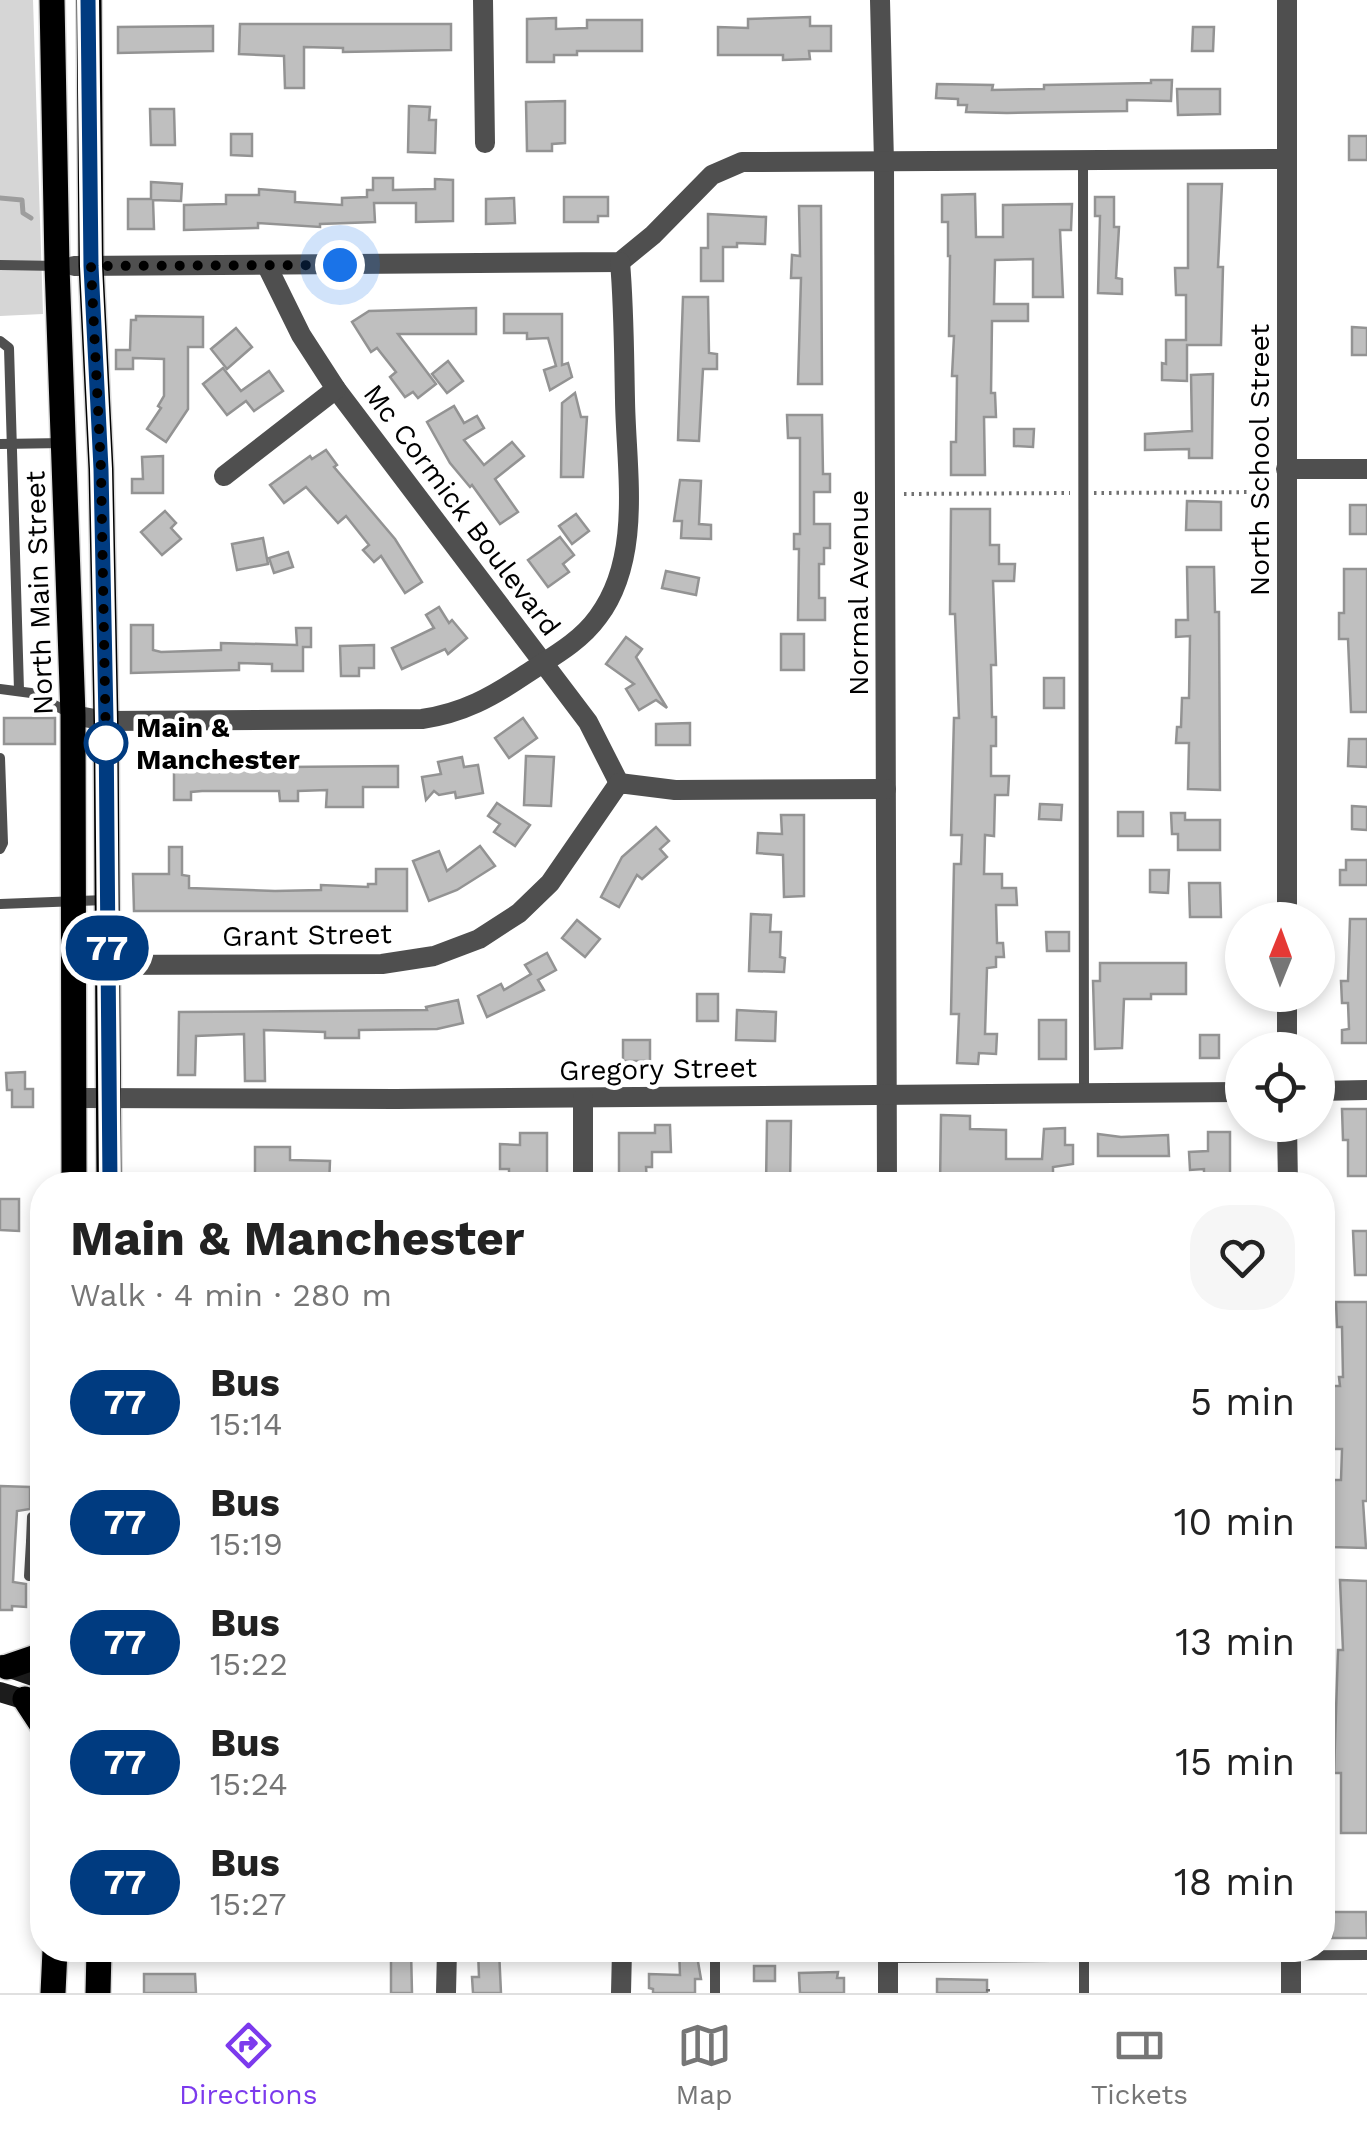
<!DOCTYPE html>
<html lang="en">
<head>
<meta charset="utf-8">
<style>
	:root { --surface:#fff; --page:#f6f6f6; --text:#222; --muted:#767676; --line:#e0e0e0; --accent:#7c3aed }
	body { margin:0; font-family:"Work Sans",sans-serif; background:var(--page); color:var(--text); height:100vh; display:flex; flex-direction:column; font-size:38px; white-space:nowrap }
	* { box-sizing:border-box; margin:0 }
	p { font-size:32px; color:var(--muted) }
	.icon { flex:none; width:55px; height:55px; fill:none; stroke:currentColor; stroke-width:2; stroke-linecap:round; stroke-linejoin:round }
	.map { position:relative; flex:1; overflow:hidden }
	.side { position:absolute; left:30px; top:1172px; width:1305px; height:790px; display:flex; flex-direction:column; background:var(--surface); border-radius:40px; box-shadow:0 5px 15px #0003 }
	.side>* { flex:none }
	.badge { padding:0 20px; border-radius:32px; font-size:35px; line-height:65px }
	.needle { width:65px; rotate:1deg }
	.tools { position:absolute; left:1225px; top:902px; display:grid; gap:20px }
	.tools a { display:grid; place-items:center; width:110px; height:110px; border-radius:50%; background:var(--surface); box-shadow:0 5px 15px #0003; font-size:50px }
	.you { position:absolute; width:50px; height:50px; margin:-25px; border:8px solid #fff; border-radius:50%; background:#1a73e8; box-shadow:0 0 0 15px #1a73e833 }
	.map>.badge { position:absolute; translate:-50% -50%; box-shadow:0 0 0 5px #fff }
	.round { display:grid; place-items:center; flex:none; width:105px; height:105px; border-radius:40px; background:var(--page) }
	.summary { display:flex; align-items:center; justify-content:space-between; height:170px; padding:0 40px }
	h1 { font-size:48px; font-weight:700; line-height:75px }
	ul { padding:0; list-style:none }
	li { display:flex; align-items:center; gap:30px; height:120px; padding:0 40px }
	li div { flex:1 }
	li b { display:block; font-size:38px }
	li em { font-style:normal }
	li .badge { min-width:110px; font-weight:700; text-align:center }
	.tab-bar { display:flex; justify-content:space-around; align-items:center; height:140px; border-top:2px solid var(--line); background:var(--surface); font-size:28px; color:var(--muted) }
	.tab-bar a { display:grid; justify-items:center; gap:5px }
	.tab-bar .current { color:var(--accent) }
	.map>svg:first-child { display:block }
	.green { fill:#d6d6d6 }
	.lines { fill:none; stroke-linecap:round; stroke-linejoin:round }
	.stream { stroke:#9d9d9d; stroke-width:5 }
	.building { fill:#bfbfbf; stroke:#939393; stroke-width:2.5 }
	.primary-casing { stroke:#dbdbdb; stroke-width:28 }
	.path { stroke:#717171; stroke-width:4; stroke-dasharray:2.5 5; stroke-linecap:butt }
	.service { stroke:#4f4f4f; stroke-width:10 }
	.minor { stroke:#4f4f4f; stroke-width:20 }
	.tertiary { stroke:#4f4f4f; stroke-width:20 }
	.secondary { stroke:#1c1c1c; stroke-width:20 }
	.primary { stroke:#000; stroke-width:25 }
	.line-casing { stroke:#fff; stroke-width:22 }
	.line { stroke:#003b80; stroke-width:15 }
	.walk { stroke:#000; stroke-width:10; stroke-dasharray:0 18 }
	.stop-dot { fill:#fff; stroke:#003b80; stroke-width:5 }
	.labels { text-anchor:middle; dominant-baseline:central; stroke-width:9; stroke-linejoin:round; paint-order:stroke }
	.street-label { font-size:28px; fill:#000; stroke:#fff }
	.stop-label { font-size:28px; font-weight:bold; fill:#000; stroke:#fff; text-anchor:start }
</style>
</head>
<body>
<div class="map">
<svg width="1367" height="1993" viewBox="0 0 1367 1993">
	<rect width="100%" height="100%" fill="#fff"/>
	<path class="green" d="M0,0H33L43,314L0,316Z"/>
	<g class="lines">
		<path class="stream" d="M0,198L22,200L23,213L31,218"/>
	</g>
	<g class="building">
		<path d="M810,17V26H831V51H809L810,59L783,60V55H718V27L748,28V19Z"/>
		<path d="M556,18V29L587,28V20H642V51H577V55H554V62H527V19Z"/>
		<path d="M240,24H451V50L343,52V48L304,47V88H285L284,56L239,54Z"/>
		<path d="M213,26V51L118,53V27Z"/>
		<path d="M1193,27H1214L1213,51H1192Z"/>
		<path d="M1151,80H1172L1171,101L1127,100V111L1007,113L966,112L967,105H958V99L936,98L937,84L993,85L992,90L1044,89V85L1151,83Z"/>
		<path d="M1177,89H1220V114L1178,115Z"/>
		<path d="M565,101V143L552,144V151H527L526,102Z"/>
		<path d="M409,106L430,107L429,120H436L435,153L408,152Z"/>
		<path d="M150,109H174L175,145H151Z"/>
		<path d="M231,134H252V156L231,155Z"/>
		<rect x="1349" y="136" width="18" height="24"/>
		<path d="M373,178H393V190L435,189V179L453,180V221L416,222V203H374L375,222L320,224V227L258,223V228L184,230V205L226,204V195H259V189L295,192V202L342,205V198L367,197V190H373Z"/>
		<path d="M151,182L182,184L181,201L153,200L154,229H128V199H151Z"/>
		<path d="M1188,184H1222L1218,267H1223L1221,345H1187V381L1162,380V363L1166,364V340H1186V295H1176L1175,268H1188Z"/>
		<path d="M975,194L976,237H1003V205L1072,204L1071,230H1060L1063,297H1033V259L995,260L994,304H1028V321H992L991,393H995L996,417H984L985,475H951V442H956L957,376H952L954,336H949L950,256H948V222H942V195Z"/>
		<path d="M564,197H608V216H598V222H564Z"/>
		<path d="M1095,197H1114V227H1119L1116,278L1122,279V294L1098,293L1100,216H1095Z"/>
		<path d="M514,198L515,223L486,224V199Z"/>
		<path d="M799,206H821L822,384H798L801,278H791L792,255L800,256Z"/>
		<path d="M708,214L766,217L765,244L737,243V247H723V281H701V248H708Z"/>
		<path d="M683,297H708L709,353L717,354V369H703L699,441L678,440Z"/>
		<path d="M476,308V334H398L436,384L418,398L413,392L405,397L390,377L396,372L377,348L371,352L352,322L369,311Z"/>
		<path d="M504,314H562V365L568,363L572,377L550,390L544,370L556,366L548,338L527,339V333H504Z"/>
		<path d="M136,316L203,317V347H188V409L166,442L147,429L161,408L158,406L164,396V359L133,358V369H116V350H130L131,320H136Z"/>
		<path d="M1352,327L1367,328V355H1352Z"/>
		<path d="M236,328L252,347L227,369L211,349Z"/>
		<path d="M448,361L463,381L447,393L432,374Z"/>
		<path d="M223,368L241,391L269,371L283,391L254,411L246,401L227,415L203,384Z"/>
		<path d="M1213,374L1212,458H1189V449L1145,450V434L1192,431L1191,375Z"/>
		<path d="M575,393L581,417H587L583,477H561L562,403Z"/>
		<path d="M454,406L464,423L477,416L484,428L464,440L484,465L512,442L524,456L495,479L518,512L500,524L472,485L470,487L450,463L427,422Z"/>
		<path d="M787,415H822L823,474H830V492H814V524H830V548H824V564H819V598H825V620H798L799,549H794V534H800V438H788Z"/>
		<path d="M1014,429H1034L1033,447L1014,446Z"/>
		<path d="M326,450L337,465L334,467L395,539L422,582L405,593L381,556L374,562L363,550L369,545L346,516L338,523L306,487L284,503L270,485L310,456L312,459Z"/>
		<path d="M163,456V493H132V479H143L142,457Z"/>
		<path d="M680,480L701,481L699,524L711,525V539L681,538L682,521H674Z"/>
		<path d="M1187,501L1221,502V530H1186Z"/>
		<rect x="1350" y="505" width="17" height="29"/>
		<path d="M951,509H990V545H999V564H1015L1014,581H993L996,665H991L992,717H996V746H991V776H1009L1008,795H995L994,836L985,835L984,874H1002V888H1016L1017,905H996L997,943H1003L1004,957H996V967L987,968L985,1034H997L996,1054L979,1053L978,1064L957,1063L959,1014H951L954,864H961L962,835H951L954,718H959L955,614H950Z"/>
		<path d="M165,511L176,523L171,528L181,539L162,555L141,532Z"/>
		<path d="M576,514L589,531L572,544L559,526Z"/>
		<path d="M560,537L574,555L563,564L569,572L548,587L528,560Z"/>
		<path d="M263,538L268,564L237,570L232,544Z"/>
		<path d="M288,552L293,567L274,573L269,558Z"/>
		<path d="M1187,567H1214L1215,612H1219L1220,790L1188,789L1189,743H1176L1177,727H1181L1182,698H1189L1190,636L1176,637V620H1188Z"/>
		<path d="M1344,569H1367V712H1351L1348,639H1339V613H1344Z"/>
		<path d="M666,571L699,578L696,595L662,588Z"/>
		<path d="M439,607L449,623L452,620L467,638L448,654L445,649L402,669L392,648L434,628L426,615Z"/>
		<path d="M131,625H153V650L161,652L221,650V643L297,645L296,628H311V647H303V671H272V664L239,663V670L131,673Z"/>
		<rect x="781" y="634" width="23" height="36"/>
		<path d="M626,637L642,649L636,657L667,708L656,700L639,710L626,689L634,684L606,664Z"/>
		<path d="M374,645V668H359V676H341L340,646Z"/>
		<rect x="1044" y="678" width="20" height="30"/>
		<rect x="4" y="718" width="51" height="26"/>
		<path d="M523,718L537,738L509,758L495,738Z"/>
		<path d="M690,723V745H656V724Z"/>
		<path d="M1349,739H1367V767L1348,766Z"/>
		<path d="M526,756L554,757L551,806L524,805Z"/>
		<path d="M462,757L464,767L478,765L483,793L456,798L455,792L439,795L434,791L426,800L422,777L441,774L438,762Z"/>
		<path d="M398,766V787H363V807H326L327,790L298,791V801H280L279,791H202L191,792V800H174V768Z"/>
		<path d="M497,803L530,825L515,846L494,832L500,824L488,816Z"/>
		<path d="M1040,804L1062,805L1061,820L1039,819Z"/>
		<path d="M1352,806L1367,807V830L1352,829Z"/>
		<rect x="1118" y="812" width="25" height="24"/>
		<path d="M1171,813H1185V820H1220V850H1178V834H1172Z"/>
		<path d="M781,815H804V896L784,897L783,855L757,853L758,833L782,834Z"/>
		<path d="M656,827L669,841L660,849L667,857L642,879L637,875L619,907L601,897L622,857Z"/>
		<path d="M480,846L495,866L457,890L429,901L413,861L439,851L447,871Z"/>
		<path d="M169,847H182V875L189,876V888L275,891L321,890V885L368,887V884H376V869H407V911H134L133,874H169Z"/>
		<path d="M1346,860H1367V885H1340V870H1346Z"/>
		<path d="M1150,870H1169L1168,893L1150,892Z"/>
		<path d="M1189,883H1220L1221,917H1190Z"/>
		<path d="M751,914L771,915L770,932H781L780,957L785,958L784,972L749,971Z"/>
		<path d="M1350,919H1367V1043H1342V1030L1349,1029L1348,1003H1342L1341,981H1348Z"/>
		<path d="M577,920L600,939L585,957L562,938Z"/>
		<path d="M1046,932H1069V951H1047Z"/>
		<path d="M547,953L556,970L538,980L544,990L487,1017L478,996L501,984L504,990L531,974L525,965Z"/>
		<path d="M1100,963H1186V994H1151V999H1124L1122,1048L1095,1049L1093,981H1100Z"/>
		<rect x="697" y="994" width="21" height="27"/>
		<path d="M458,1000L463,1023L437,1029L359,1030V1038H325V1032L264,1030L265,1081H245L244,1034L196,1036L195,1075H178L179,1012L427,1010L426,1007Z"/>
		<path d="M737,1010L776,1012L775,1041L736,1040Z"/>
		<rect x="1039" y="1020" width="27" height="39"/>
		<rect x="1200" y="1035" width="19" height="23"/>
		<rect x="623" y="1040" width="27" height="21"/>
		<path d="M25,1072V1089H33V1107H12V1090H7L6,1073Z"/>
		<path d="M1342,1109H1367V1176H1348V1140H1343Z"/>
		<path d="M941,1115L970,1116V1129L1006,1130V1159H1042L1044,1129L1065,1128V1145H1073V1164L1053,1167V1185L986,1182V1185H940Z"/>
		<path d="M767,1121H791L790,1185H766Z"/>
		<path d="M655,1125H670L671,1152H652V1167H646L647,1181H632V1175H619V1133H655Z"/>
		<path d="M1208,1132H1230V1185H1204V1169L1190,1170L1189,1152L1208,1151Z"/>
		<path d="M520,1133H547V1183H509V1169H500V1144L520,1145Z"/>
		<path d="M1098,1134L1121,1137L1168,1135L1169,1156H1098Z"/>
		<path d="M255,1147H290V1160L330,1161L329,1185H255Z"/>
		<path d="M0,1199H19V1231L0,1230Z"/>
		<path d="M1353,1231H1367V1275H1355Z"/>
		<path d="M1336,1302H1367V1501H1363L1366,1548L1331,1547L1334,1480H1341L1342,1449H1334L1333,1386H1340L1339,1377H1343L1342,1327H1337Z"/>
		<path d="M0,1486L30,1487V1509L17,1511L15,1544L13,1582L26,1584V1607L12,1606V1610H0Z"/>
		<path d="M1340,1580L1367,1581V1833H1341V1773H1334L1338,1650H1343Z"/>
		<path d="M1333,1912H1366L1367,1938H1332Z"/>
		<path d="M391,1950H411L412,1993H391Z"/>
		<path d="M478,1950H499L501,1993H473L472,1977H479Z"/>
		<path d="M679,1950H696L701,1979H695V1993H653V1989L649,1988V1974L680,1975Z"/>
		<rect x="754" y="1966" width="21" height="15"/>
		<path d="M838,1972L837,1978H844V1993H800L799,1973Z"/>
		<path d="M144,1974H195L196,1993H144Z"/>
		<path d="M937,1979L987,1980V1993H937Z"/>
	</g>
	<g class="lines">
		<defs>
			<g id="primary">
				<path d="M52,0L57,266L73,715L74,1185"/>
				<path d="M89,0L91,266L101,469L106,721L109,1185"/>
				<path d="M7,1667L42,1655"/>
				<path d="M25,1699L42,1725"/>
				<path d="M53,1993L55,1950"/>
				<path d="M98,1993L99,1950"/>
			</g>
		</defs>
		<use href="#primary" class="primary-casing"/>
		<g class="path">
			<path d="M1094,493L1261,492"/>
			<path d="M904,494L1070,493"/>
			<path d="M988,1989V1993"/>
		</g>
		<g class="service">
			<path d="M1083,162L1084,1093"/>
			<path d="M0,265L58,266"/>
			<path d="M0,341L9,348L19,690"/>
			<path d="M0,444L64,443"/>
			<path d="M0,689L31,693L68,712"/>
			<path d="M0,758L3,843L0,849"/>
			<path d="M0,904L105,900"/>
			<path d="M32,1517L31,1542H42"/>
			<path d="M29,1576L31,1542"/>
			<path d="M715,1950V1993"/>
			<path d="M888,1958L1367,1955"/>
			<path d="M1084,1993V1957"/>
		</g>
		<g class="minor">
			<path d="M483,0L485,143"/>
			<path d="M880,0L884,162L887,1185"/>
			<path d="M74,266L620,262L653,235L712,175L742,162L1286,159"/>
			<path d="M267,266L301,335L336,389L588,722L619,783"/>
			<path d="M1286,469H1367"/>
			<path d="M224,476L336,389"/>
			<path d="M73,715L106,721L422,719C463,713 492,697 526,674C552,657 580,642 598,617C643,557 626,469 625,400C624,354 624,308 620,262"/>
			<path d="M74,965L382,964L434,956L479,939L519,913L550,883L619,783L675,790L886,789"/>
			<path d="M1318,1091L1367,1090"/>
			<path d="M74,1098L396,1099L1242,1092"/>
			<path d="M583,1185V1098"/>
			<path d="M446,1993L447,1950"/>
			<path d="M621,1993L622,1950"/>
			<path d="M888,1993V1950"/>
		</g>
		<g class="tertiary">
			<path d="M1287,0V920"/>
			<path d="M1287,1050V995"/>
			<path d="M1287,1125L1288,1185"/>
			<path d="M1291,1950V1993"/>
		</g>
		<g class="secondary">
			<path d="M2,1665L42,1679"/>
			<path d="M0,1692L36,1703"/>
		</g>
		<use href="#primary" class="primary"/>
	</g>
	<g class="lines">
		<defs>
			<path id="line" d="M88,0L91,266L101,469L106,721L110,1185"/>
		</defs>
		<use href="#line" class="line-casing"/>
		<use href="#line" class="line"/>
		<path class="walk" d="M106,743V748L101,469L91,266L340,265"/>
	</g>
	<circle class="stop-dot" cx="106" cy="743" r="20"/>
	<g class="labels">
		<g class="street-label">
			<text transform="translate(1259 460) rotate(-90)">North School Street</text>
			<text transform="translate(462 510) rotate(53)">Mc Cormick Boulevard</text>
			<text transform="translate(39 593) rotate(-92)">North Main Street</text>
			<text transform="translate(858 593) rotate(-90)">Normal Avenue</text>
			<text transform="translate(307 935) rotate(-1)">Grant Street</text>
			<text transform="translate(658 1069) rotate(-1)">Gregory Street</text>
		</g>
		<g class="stop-label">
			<text x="136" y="727">Main &amp;<tspan x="136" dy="32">Manchester</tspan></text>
		</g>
	</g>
</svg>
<div class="tools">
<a><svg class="needle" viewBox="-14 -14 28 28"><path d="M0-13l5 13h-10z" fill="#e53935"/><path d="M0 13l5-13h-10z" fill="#767676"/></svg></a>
<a><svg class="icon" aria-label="locate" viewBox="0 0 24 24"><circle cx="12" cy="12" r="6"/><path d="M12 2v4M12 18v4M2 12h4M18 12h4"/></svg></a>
</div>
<div class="you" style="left:340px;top:265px"></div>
<b class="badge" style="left:107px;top:948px;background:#003b80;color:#fff">77</b>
<section class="side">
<div class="summary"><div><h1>Main &amp; Manchester</h1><p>Walk · 4 min · 280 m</p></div><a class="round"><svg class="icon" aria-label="heart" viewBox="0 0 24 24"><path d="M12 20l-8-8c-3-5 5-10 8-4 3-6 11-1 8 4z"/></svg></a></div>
<ul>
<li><span class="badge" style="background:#003b80;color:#fff">77</span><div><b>Bus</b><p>15:14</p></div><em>5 min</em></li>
<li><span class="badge" style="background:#003b80;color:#fff">77</span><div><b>Bus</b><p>15:19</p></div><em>10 min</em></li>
<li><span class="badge" style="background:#003b80;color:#fff">77</span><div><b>Bus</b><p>15:22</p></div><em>13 min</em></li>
<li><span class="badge" style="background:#003b80;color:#fff">77</span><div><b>Bus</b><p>15:24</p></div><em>15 min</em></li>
<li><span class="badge" style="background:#003b80;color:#fff">77</span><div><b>Bus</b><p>15:27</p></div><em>18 min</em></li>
</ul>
</section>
</div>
<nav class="tab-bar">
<a class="current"><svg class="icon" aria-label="directions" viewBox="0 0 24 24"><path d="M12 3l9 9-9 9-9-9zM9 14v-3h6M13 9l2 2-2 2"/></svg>Directions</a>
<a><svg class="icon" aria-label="map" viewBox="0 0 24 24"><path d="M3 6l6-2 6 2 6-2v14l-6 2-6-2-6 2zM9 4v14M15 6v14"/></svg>Map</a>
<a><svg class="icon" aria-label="tickets" viewBox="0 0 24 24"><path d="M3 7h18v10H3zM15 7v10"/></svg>Tickets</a>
</nav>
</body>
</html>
